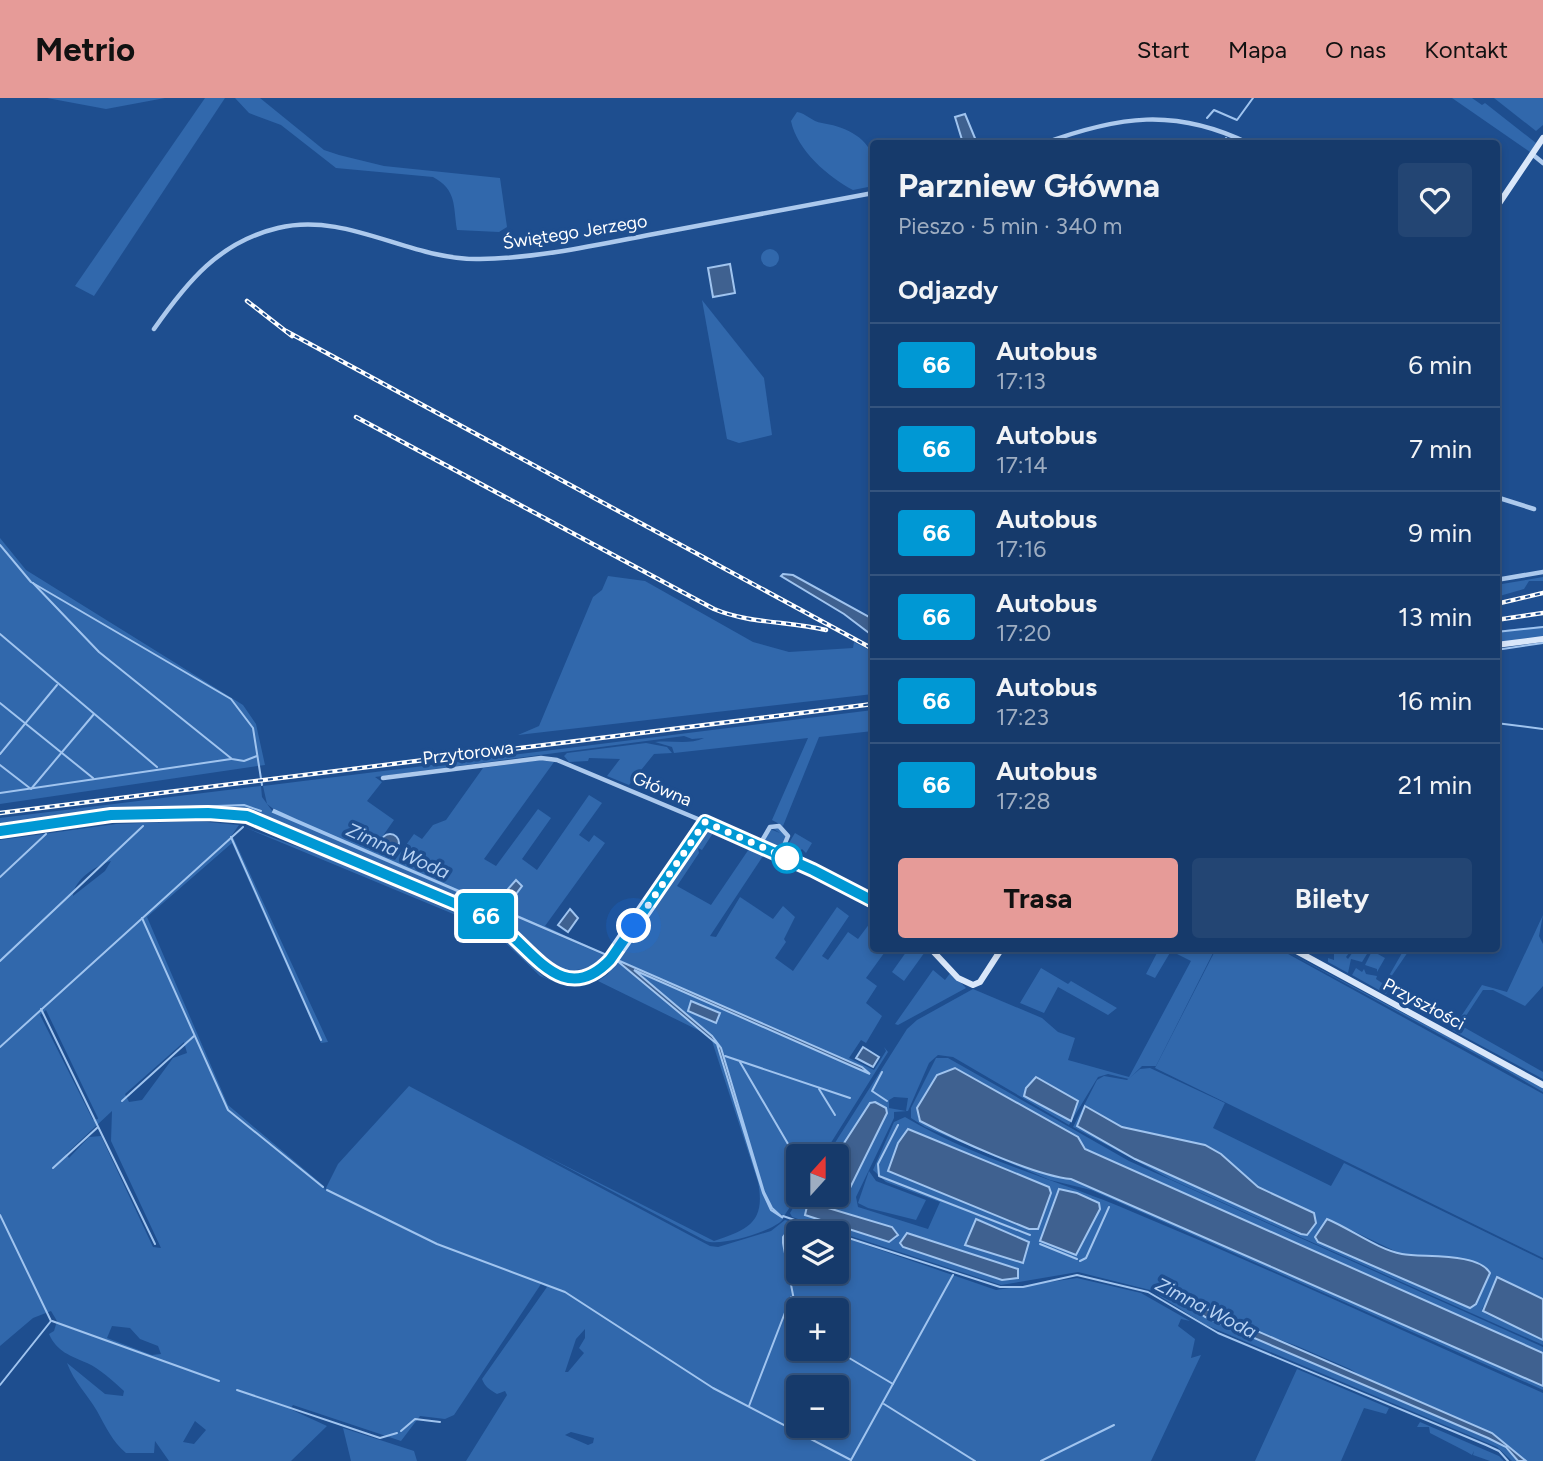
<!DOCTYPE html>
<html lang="pl">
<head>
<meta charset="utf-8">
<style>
	:root { --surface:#163a6b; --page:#234573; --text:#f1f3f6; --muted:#9eadc1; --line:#35547e; --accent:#e69b98 }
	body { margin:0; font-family:Figtree,sans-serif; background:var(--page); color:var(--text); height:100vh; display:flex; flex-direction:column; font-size:26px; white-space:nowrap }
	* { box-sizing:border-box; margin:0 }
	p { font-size:23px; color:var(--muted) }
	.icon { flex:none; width:38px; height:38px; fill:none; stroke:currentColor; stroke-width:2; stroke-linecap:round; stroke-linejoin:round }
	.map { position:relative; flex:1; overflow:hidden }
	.drawer { position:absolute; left:870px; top:42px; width:630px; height:812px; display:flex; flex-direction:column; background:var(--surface); border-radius:7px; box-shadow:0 4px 10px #0003,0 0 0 2px var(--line) }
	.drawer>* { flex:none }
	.badge { padding:0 14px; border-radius:5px; font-size:24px; line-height:46px }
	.needle { width:46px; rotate:21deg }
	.controls { position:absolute; left:786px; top:1046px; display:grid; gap:14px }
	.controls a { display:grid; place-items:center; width:63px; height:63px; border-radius:7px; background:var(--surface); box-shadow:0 4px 10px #0003,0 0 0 2px var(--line); font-size:35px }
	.you { position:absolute; width:35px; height:35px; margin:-18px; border:5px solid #fff; border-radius:50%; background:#1a73e8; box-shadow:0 0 0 10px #1a73e833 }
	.map>.badge { position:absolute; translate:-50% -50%; box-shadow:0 0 0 4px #fff }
	h2 { padding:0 28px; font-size:26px; line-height:63px }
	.round { display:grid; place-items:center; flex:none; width:74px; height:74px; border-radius:7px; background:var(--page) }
	.head { display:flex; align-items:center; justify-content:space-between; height:119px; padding:0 28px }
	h1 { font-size:33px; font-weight:700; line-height:52px }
	.action { display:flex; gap:14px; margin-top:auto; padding:14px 28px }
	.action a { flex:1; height:80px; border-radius:7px; background:var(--accent); color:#111; font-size:28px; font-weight:700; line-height:80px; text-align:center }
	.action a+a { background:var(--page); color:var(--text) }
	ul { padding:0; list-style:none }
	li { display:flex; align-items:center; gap:21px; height:84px; padding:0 28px; border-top:2px solid var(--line) }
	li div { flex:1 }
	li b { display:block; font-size:26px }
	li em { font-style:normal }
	li .badge { min-width:77px; font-weight:700; text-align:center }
	header { display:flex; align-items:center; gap:42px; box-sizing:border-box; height:98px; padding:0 35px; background:var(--accent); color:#111 }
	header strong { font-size:33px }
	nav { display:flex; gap:38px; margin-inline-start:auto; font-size:24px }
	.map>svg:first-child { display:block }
	.green { fill:#3168ac; fill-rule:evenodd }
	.water { fill:#3f6190; stroke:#a0c4ef; stroke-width:2 }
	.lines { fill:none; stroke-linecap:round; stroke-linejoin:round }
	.stream { stroke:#a0c4ef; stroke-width:2 }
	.street { stroke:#acc9ed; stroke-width:4.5 }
	.secondary { stroke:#d9e7fa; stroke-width:6 }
	.rail-casing { stroke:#fff; stroke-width:4.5 }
	.rail { stroke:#1e4e8f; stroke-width:2; stroke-dasharray:5; stroke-linecap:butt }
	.line-casing { stroke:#fff; stroke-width:16 }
	.line { stroke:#0098d4; stroke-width:10 }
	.walk { stroke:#fff; stroke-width:7; stroke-dasharray:0 12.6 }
	.stop-dot { fill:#fff; stroke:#0098d4; stroke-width:3.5 }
	.labels { text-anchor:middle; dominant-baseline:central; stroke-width:7; stroke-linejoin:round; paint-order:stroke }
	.street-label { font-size:18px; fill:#fff; stroke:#1e4e8f }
	.water-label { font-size:19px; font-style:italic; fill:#b8d3f4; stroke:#1e4e8f }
</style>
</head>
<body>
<header>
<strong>Metrio</strong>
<nav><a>Start</a><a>Mapa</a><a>O nas</a><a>Kontakt</a></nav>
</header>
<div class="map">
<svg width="1543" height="1363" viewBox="0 0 1543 1363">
	<rect width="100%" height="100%" fill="#1e4e8f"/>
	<g class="green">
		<path d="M47,0H165L106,11Z"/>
		<path d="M205,0H225L94,198L75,188Z"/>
		<path d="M235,0H260L324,52L339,57L384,68L500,80L507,129L499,134L457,132C453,107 457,92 433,79L336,70L281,27L249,15Z"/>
		<path d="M1452,0H1472L1482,7L1485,5L1536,45L1530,54Z"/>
		<path d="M1494,0H1543V27L1536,33Z"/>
		<path d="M797,14C806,15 812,24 822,25C841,28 867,37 873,60C875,68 873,80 873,88L853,92C828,79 797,52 791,23Z"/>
		<circle cx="770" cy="160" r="9"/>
		<path d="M702,202L764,280L772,337L739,345L727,341Z"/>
		<path d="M0,440L26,472L243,607L256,626L265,667L0,706Z"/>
		<path d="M608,478L645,483L753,544L789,554L853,550L854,544L873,554V596L518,637L539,628L593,499L602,492Z"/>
		<path d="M1543,479V483H1529L1524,491L1496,499V487Z"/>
		<path d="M1543,528V539L1496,545V533Z"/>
		<path d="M873,612V633L819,639L783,728L772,722L808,640L674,655L672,649L655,644C672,642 689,647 704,640L692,641L684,638L375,679L382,684L367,703L394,722L373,752L395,762L414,736L422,741L433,727L446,722L483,670L539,662L554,664L484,761L496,768L538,711L551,720L522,761L537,772L589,697L602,705L579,737L589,744L594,737L605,745L545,828L609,858L276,713L267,706L263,688Z"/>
		<path d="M646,645L667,649L672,655L654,656L629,687L607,678L620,661L589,660L588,663L569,664L564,658L567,655Z"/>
		<path d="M261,688L262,699L273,714L608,859L590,870L576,872L587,873L597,869C566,900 536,853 516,834C508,827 497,822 488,817L252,717L123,715L0,730V720Z"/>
		<path d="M207,718L249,722L245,726L222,722H159V719Z"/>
		<path d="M114,719L142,720L0,739V735Z"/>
		<path d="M252,722L490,823C497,828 506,833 513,840C538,863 561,903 601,873L603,877L584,884L555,882L539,873L494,829L248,727Z"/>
		<path d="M197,723L239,727L232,737L328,944L321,945L232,745L147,819L228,1007L324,1088L325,1092L338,1066L409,988L710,1148L718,1149L771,1133L785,1122L832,1136H798V1174H836L837,1137L996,1192L1077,1180L1141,1195L1190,1223L1181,1221L1178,1228L1195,1241L1191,1260L1201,1257L1151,1363H466L507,1297L505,1293L497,1296C490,1292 485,1289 482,1281L547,1189L541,1186L454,1317L445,1321L420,1318L401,1343L293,1307L290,1311L327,1328L291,1363H169L155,1343L154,1355H126C112,1343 106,1329 97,1313C87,1296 74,1284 67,1265L105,1296L123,1298L124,1293C114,1284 99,1270 87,1265C71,1258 57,1254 49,1236L54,1233L57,1223L51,1213L33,1220L0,1248V742L116,726ZM111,763L105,773L73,798C74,781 97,767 111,763ZM46,912L98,1020V1021L93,1022L40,917ZM184,944L187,955L173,960L142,1002L129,1004L125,996ZM112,1013L111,1043L161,1150L153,1149L101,1038L89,1039L69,1060L66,1056ZM798,1213H836V1251H798ZM112,1228L130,1230L140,1241L158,1248L161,1256L152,1257L107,1240ZM585,1231V1240L579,1250L584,1255L568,1274H565L576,1241ZM798,1290H836V1328H798ZM195,1323L206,1332L194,1346L183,1344ZM571,1334L594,1340L593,1345L588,1347L565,1337Z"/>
		<path d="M707,728L715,732L702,752L698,750L699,755L677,788L711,807L751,748L765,755L710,838L716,839L740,799L773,821L783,808L795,819L784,841L786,844L775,860L793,873L837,809L849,818L822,858L828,862L848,834L858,841L873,821V850L887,851L866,880L877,888L866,905L882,918L866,945L861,942L849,960L874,972L886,953L884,949L888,954L822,1059H798V1097L784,1118L773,1112L764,1094L721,950L712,938L650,888L711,939L721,953L763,1095L771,1112L783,1121C775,1133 720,1149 706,1143L540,1055L714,1143C748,1132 766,1124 758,1084L712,943L706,936L598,883L608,876L614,862L633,873L638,872L657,880L615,861ZM658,880L862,969L870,977L859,969Z"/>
		<path d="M244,729L328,760L493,831L544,879L572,891L540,878L492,832Z"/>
		<path d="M772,730H780L786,739L779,752L763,746L770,731L780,735Z"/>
		<path d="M795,735L812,745L806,755L802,751L792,759L784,753Z"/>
		<path d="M1543,817L1539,838L1543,846V888L1525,908L1493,892H1483L1460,927L1543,974V981L1452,932L1482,887L1507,894Z"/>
		<path d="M909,850L927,851L904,883L892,874Z"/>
		<path d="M1156,851H1215L1156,968H1142L1129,981L1108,976L1098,979L1069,1027L953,959L938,957L929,965L908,1013L894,1014V1020L856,1099L858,1109L928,1131L940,1104L886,1084L873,1072L894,1024L905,1019C977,1062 1059,1082 1135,1115C1272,1172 1407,1235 1543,1295V1363H1526L1492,1335L1374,1286L1350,1271L1297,1248L1200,1212V1215L1502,1347L1518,1363H1512L1497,1349L1206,1227L1150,1192L1078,1174L1001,1187L792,1119L790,1115L801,1097H846L848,1094L887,1015L881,1006L872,1003L835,1059H826L907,931L917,922L973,891L1042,920L1058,934L1075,940L1068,962L1129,979L1191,863L1171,853L1155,880L1146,876L1158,853ZM1036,979L1078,1003L1071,1023L1024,998V994ZM894,999L908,1000L906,1013L889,1010V1002ZM908,1031L1049,1089L1029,1131L888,1073L898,1045ZM1059,1092L1094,1101L1041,1143L1057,1094ZM808,1104L892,1129L897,1140L889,1144L805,1117ZM980,1122L1029,1144L1023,1165L965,1147Z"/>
		<path d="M1216,851H1279L1543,996V1160L1155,970Z"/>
		<path d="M1282,851L1543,989V994L1507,973Z"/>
		<path d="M1334,851H1352L1346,859L1348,861L1355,851H1370L1362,864L1351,861L1348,875L1328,864V860L1334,862Z"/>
		<path d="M1373,851H1379L1376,855L1385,860L1377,874V871L1365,867Z"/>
		<path d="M1394,851H1410L1384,889L1388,892L1386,896L1352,877L1356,870L1362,874L1364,871L1366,876L1377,878L1376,881L1382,885L1386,883L1402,855Z"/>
		<path d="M1041,870L1068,886L1071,883L1117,910L1108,917L1058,889L1044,915L1020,905Z"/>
		<path d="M933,872L945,882L951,874L966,890L898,927L895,926Z"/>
		<path d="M936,960H948L1129,1063L1543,1249V1255L1085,1051L1078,1039L955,970C934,975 919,999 918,1020L922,1024C967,1043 1024,1076 1071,1081L1543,1288V1292L1091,1092L1050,1082L925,1029L911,1020V1010Z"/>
		<path d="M1150,970L1225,1005L1213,1030L1331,1088L1344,1065L1543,1162V1201L1500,1179L1482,1211L1486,1216L1543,1242V1247L1170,1081L1073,1029L1097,982L1104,978L1127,982L1140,971ZM1086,1009L1122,1029L1212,1050L1258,1089L1314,1115L1316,1125L1307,1137L1301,1136L1135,1061L1077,1028ZM1328,1121L1401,1156L1453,1159L1490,1173L1470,1210L1419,1187Z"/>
		<path d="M869,1073L876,1083L926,1102L916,1122L868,1110L858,1105Z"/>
		<path d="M1297,1271L1389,1310L1386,1316L1364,1310L1341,1363H1255Z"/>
		<path d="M1420,1324L1499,1358L1504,1363H1490L1473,1357L1474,1353L1472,1357L1467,1354L1430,1335L1429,1329H1417Z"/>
		<path d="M343,1330L414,1353L417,1363H351Z"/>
	</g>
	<g class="water">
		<path d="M965,16L977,45H963L955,19Z"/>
		<path d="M730,166L735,195L713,199L708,170Z"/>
		<path d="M783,476L793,477L873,521V538L844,516L781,478Z"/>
		<path d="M274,712L296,722L609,858L273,714Z"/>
		<circle cx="390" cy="745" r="9"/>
		<path d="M516,782L522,788L508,807L501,799Z"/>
		<path d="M570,811L578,820L568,834L558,827Z"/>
		<path d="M615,861L862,969L870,976L634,872L712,938L721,950L764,1094L772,1110L783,1120L771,1112L763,1095L717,946Z"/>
		<path d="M691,903L720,915L716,925L688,913Z"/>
		<path d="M863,949L879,959L873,969L856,960Z"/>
		<path d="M955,970L1078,1039L1085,1051L1543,1255V1288L1071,1081C1035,1078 955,1041 920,1023L917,1010L937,977Z"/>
		<path d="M1036,979L1078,1003L1071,1023L1024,998L1026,990Z"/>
		<path d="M875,1004L886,1010L887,1015L848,1094L846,1097L837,1095L835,1059L870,1005Z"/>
		<path d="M1085,1008L1122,1029L1205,1047L1221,1056L1258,1089L1314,1115L1316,1125L1307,1137L1301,1136L1135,1061L1077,1028Z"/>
		<path d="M908,1031L1049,1089L1051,1095L1038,1131H1029L888,1073L898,1045Z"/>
		<path d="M1059,1091L1077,1095L1099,1105L1100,1111L1076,1157L1040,1143Z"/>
		<path d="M808,1104L892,1129L898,1137L889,1144L805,1117Z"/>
		<path d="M976,1121L1029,1144L1023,1165L965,1147Z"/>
		<path d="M1327,1121C1351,1131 1377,1151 1402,1156C1423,1160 1478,1154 1490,1175L1476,1206L1470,1210L1318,1144L1315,1139Z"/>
		<path d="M907,1135L1018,1171V1180L1002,1182L903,1149L900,1145Z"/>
		<path d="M1497,1179L1543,1201V1242L1483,1213Z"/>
		<path d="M1204,1210L1492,1335L1526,1363H1518L1506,1349L1488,1340L1205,1219L1200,1215Z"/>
	</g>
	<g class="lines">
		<g class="stream">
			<path d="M1207,20L1214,12L1237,22L1253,0"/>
			<path d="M1226,40L1232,46"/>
			<path d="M0,447L31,484L231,601L253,630L262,687"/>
			<path d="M33,485L99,554L232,661L244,663L257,658"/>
			<path d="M1496,534L1543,529"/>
			<path d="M0,536L157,669"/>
			<path d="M1496,552L1543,545"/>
			<path d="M0,605L93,680"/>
			<path d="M1496,625L1543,631"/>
			<path d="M0,656L57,587"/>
			<path d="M0,667L31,691L94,616"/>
			<path d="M0,695L231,661"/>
			<path d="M160,720L244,722L282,736"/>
			<path d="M0,727L110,712L244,707L261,713"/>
			<path d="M52,730L97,723L141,720"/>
			<path d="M231,739L321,942"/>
			<path d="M348,764L479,820"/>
			<path d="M0,779L46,736"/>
			<path d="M142,820L228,1012L323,1089"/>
			<path d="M0,863L143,728"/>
			<path d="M41,911L155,1146"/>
			<path d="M0,949L243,729"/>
			<path d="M725,958L850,1000"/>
			<path d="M740,964L798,1063"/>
			<path d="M882,974L872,993L887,1003"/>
			<path d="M819,991L835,1017"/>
			<path d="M122,1003L194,938"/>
			<path d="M898,1027L878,1066L879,1078L1030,1137"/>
			<path d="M53,1070L98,1029"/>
			<path d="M327,1092L437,1146L565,1194L713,1290L851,1362"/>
			<path d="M0,1117L51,1223L0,1287"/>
			<path d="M783,1118L835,1136"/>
			<path d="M789,1131L783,1139V1145L798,1223"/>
			<path d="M836,1136L1000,1189H1023L1077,1177L1148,1194L1218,1235L1486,1347L1499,1353L1508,1363"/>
			<path d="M1040,1146L1077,1161"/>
			<path d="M1080,1163L1086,1160L1109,1109"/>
			<path d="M52,1223L219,1283"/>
			<path d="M834,1251L893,1286"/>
			<path d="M237,1292L380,1340L397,1335"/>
			<path d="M884,1306L975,1363"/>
			<path d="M749,1308L791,1199"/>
			<path d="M401,1333L415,1321L440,1324"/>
			<path d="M851,1362L953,1177"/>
			<path d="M1041,1363L1114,1327"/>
		</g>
		<g class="street">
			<path d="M1042,46C1118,18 1175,9 1250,46"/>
			<path d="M1532,56L1543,65"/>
			<path d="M154,231C187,184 219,144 278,130C347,113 411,163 480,161C539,160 597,147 654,136C727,123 800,109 873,95"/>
			<path d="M1496,399L1534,411"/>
			<path d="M1496,482L1543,474"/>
			<path d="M383,680L541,660L557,662L705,724"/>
			<path d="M759,748L770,729L779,728L788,738L780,757"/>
		</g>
		<g class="secondary">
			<path d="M1496,110L1543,40"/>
			<path d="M1496,547L1543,541"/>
			<path d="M0,733L111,717L208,715L246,718L487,819C527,840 560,915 609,863L705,724L813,772"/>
			<path d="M812,771L873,803"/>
			<path d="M930,850L958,880L973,887L980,884L1002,850"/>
			<path d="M1291,850L1543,987"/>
		</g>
		<defs>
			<g id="rail">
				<path d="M247,203L292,238"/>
				<path d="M286,233L873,551"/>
				<path d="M356,319L714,511C750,526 789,523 826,532"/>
				<path d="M1496,506L1543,495"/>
				<path d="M1496,522L1543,515"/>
				<path d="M0,715L873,606"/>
			</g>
		</defs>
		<use href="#rail" class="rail-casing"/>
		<use href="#rail" class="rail"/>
	</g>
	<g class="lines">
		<defs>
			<path id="line" d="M0,733L111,717L208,715L247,718L487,819C528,840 559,915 610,862L705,724L813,772L873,803"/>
		</defs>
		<use href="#line" class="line-casing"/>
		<use href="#line" class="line"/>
		<path class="walk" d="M634,828L705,724L787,760"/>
	</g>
	<circle class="stop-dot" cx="787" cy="760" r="14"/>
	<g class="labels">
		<g class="street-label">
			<text transform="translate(575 134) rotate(-9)">Świętego Jerzego</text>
			<text transform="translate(468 655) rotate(-7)">Przytorowa</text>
			<text transform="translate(662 691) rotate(23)">Główna</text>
			<text transform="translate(1424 906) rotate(28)">Przyszłości</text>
		</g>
		<g class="water-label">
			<text transform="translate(398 753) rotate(24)">Zimna Woda</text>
			<text transform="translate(1206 1210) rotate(27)">Zimna Woda</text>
		</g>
	</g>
</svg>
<div class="controls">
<a><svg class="needle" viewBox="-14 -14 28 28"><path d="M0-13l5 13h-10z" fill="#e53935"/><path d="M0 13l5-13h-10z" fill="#9eadc1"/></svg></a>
<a><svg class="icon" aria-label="layers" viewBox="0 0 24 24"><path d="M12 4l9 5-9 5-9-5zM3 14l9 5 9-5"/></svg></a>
<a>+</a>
<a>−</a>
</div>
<div class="you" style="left:634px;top:828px"></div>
<b class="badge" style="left:486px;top:818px;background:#0098d4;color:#fff">66</b>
<section class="drawer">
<div class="head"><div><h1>Parzniew Główna</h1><p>Pieszo · 5 min · 340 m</p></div><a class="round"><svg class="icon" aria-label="heart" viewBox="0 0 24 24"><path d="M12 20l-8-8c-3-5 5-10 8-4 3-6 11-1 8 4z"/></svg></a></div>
<h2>Odjazdy</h2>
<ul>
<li><span class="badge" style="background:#0098d4;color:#fff">66</span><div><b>Autobus</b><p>17:13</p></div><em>6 min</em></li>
<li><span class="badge" style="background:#0098d4;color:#fff">66</span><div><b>Autobus</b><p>17:14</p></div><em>7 min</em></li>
<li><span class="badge" style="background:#0098d4;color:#fff">66</span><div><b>Autobus</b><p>17:16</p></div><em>9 min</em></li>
<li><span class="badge" style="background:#0098d4;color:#fff">66</span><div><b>Autobus</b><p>17:20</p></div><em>13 min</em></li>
<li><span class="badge" style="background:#0098d4;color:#fff">66</span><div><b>Autobus</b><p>17:23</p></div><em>16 min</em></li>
<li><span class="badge" style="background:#0098d4;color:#fff">66</span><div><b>Autobus</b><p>17:28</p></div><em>21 min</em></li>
</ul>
<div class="action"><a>Trasa</a><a>Bilety</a></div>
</section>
</div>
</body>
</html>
